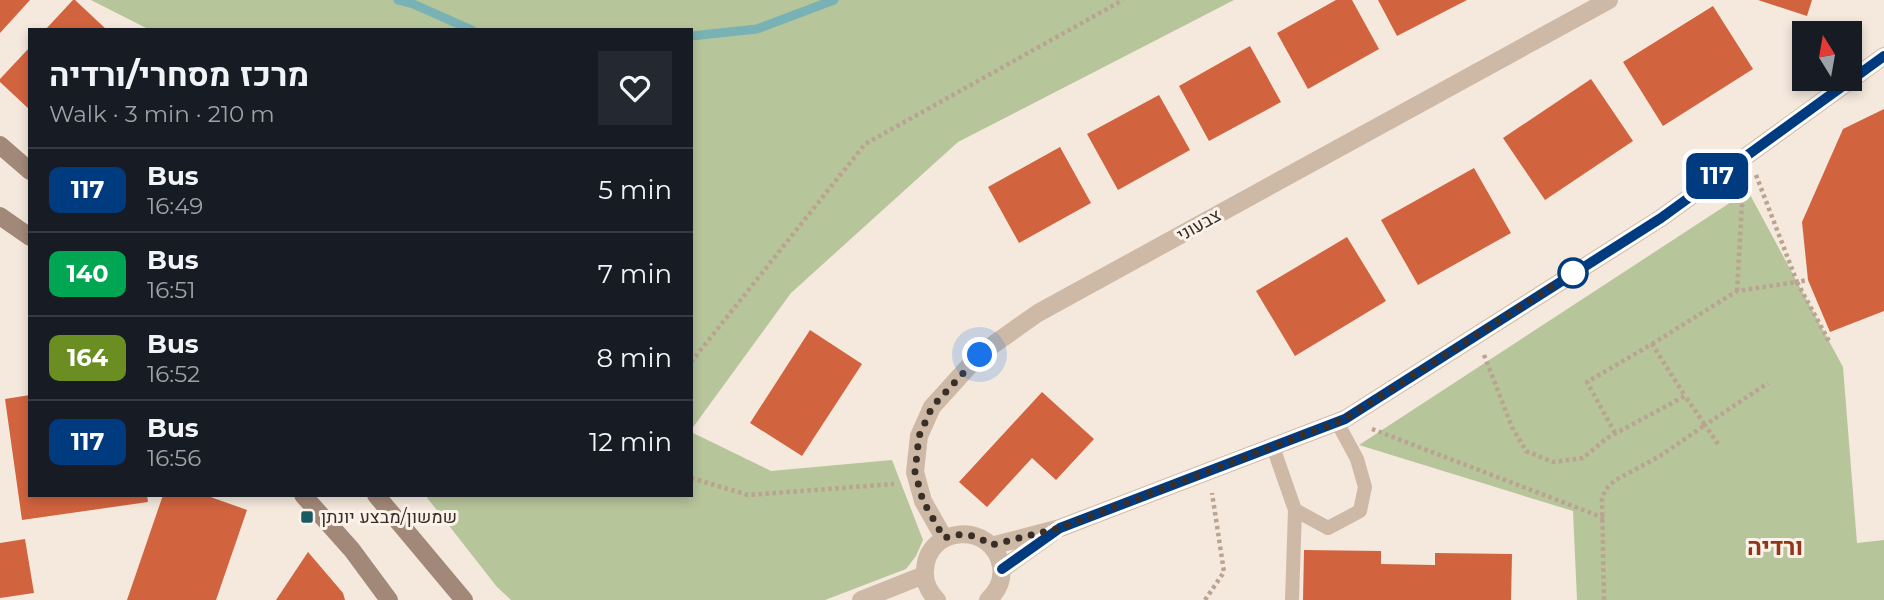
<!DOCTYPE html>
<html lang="en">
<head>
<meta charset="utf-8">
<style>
	:root { --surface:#171b24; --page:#242831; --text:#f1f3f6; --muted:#9ea1a6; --line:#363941 }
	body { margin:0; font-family:Montserrat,Heebo,sans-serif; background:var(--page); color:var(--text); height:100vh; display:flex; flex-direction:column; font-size:26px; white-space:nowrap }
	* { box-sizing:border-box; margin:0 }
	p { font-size:23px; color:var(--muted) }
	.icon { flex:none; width:38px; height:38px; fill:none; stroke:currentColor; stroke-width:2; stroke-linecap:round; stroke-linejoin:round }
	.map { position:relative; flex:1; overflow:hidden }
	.details { position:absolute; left:28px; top:28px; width:665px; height:469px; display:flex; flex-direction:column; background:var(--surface); border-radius:0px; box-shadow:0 4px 10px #0003 }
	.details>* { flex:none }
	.badge { padding:0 14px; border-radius:10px; font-size:24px; line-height:46px }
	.needle { width:46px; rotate:349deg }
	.controls { position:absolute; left:1792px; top:21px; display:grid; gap:14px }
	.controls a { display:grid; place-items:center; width:70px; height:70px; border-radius:0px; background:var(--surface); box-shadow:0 4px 10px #0003; font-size:35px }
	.you { position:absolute; width:35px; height:35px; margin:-18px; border:5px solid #fff; border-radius:50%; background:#1a73e8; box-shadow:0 0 0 10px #1a73e833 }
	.map>.badge { position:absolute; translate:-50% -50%; box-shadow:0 0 0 4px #fff }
	.round { display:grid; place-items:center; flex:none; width:74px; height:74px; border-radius:0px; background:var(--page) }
	.summary { display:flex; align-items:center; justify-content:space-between; height:119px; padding:0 21px }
	h1 { font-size:33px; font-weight:700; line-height:52px }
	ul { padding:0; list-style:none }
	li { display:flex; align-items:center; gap:21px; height:84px; padding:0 21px; border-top:2px solid var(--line) }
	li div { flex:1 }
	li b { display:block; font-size:26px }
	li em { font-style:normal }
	li .badge { min-width:77px; font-weight:700; text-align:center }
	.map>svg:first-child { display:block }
	.green { fill:#b7c59b }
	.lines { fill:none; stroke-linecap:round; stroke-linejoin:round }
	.stream { stroke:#79b2b4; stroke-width:9 }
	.building { fill:#d1633e }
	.path { stroke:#baa391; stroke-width:4.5; stroke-dasharray:3.5 3.5; stroke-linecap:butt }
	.lane { stroke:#ceb9a7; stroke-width:14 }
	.street { stroke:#ceb9a7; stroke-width:18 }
	.secondary { stroke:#a28878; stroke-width:18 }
	.line-casing { stroke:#fff; stroke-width:16 }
	.line { stroke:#003b80; stroke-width:10 }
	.walk { stroke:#3a2e28; stroke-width:7; stroke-dasharray:0 12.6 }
	.stop-dot { fill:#fff; stroke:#003b80; stroke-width:3.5 }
	.poi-dot { fill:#195b60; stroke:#fbf3ea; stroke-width:2.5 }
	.labels { text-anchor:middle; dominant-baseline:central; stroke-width:6; stroke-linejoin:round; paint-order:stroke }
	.street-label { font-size:18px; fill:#3a2e28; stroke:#fbf3ea }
	.poi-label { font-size:18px; fill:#3a2e28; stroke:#fbf3ea; text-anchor:start }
	.district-label { font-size:24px; font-weight:bold; fill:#913619; stroke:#fbf3ea }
</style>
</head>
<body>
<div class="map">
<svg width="1884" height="600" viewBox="0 0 1884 600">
	<rect width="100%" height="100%" fill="#f5e9dd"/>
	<g class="green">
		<path d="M91,0H1234L958,142L791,293L691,430V30H150Z"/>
		<path d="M1748,191L1843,367L1857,543L1884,540V600H1577L1573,511L1359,445Z"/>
		<path d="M691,432L771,471L892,460L923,540L916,556L906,569L825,600H511L497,587L425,495H691Z"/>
	</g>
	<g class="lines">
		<g class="stream">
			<path d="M398,0L413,4L472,30"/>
			<path d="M691,36L757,29L834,0"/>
		</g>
	</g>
	<g class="building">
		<path d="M0,0H30L0,33Z"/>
		<path d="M73,0H75L107,30H45Z"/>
		<path d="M1336,0H1352L1379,49L1308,89L1277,33Z"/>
		<path d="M1378,0H1467L1397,36Z"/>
		<path d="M1758,0H1812L1807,16Z"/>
		<path d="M1713,6L1753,69L1663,126L1623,62Z"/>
		<path d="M1250,46L1281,102L1209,141L1179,86Z"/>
		<path d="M30,47V110L0,82V79Z"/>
		<path d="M1591,79L1633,141L1545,200L1503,138Z"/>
		<path d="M1159,95L1190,150L1118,190L1087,134Z"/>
		<path d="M1884,109V311L1830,332L1808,280L1802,222L1843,129Z"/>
		<path d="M1060,147L1091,203L1019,243L988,187Z"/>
		<path d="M1474,168L1511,233L1418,285L1381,220Z"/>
		<path d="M1347,237L1386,301L1295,356L1256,291Z"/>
		<path d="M810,330L862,364L802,456L750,423Z"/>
		<path d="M1042,392L1094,439L1056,480L1032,458L987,507L959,482Z"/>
		<path d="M30,395V495H147L148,502L22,520L5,399Z"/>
		<path d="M163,495H205L247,510L216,600H127Z"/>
		<path d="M25,539L34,593L0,598V543Z"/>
		<path d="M1304,550L1381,551V564L1435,565V553L1512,554L1511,600H1303Z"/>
		<path d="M308,552L343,593L345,600H276Z"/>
	</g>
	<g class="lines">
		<g class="path">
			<path d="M1756,175L1797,282L1808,280"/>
			<path d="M1737,291L1743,187"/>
			<path d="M1652,344L1737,291L1797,282L1830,343"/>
			<path d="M1484,355L1512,427L1526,451L1553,462L1583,458L1607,438L1685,396L1705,425L1660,456L1614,481L1605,490L1602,499L1604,600"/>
			<path d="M691,362L865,144L1123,0"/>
			<path d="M1372,429L1604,518"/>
			<path d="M1615,433L1587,382L1652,344L1685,396"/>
			<path d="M1718,444L1705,425L1768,383"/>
			<path d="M691,478L748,495L894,484"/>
			<path d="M1205,600L1224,572L1212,493"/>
		</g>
		<g class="lane">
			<path d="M1273,447L1295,510L1328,528L1360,511L1365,487L1357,459L1337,422"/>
			<path d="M1292,600L1295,510"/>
		</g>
		<g class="street">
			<path d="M944,538L923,501L915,472L919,436L932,407L980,354L1038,313L1609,0"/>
			<path d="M991,546L1060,528L1345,419L1661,218L1884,56"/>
			<path d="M1002,569L1051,534"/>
			<path d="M861,600L924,575"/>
			<path d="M937,600C929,592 924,582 925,571C926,525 993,521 1001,566C1003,579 998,591 988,600"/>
		</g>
		<g class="secondary">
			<path d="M0,145L30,171"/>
			<path d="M0,216L30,237"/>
			<path d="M303,495L352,550L389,600"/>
			<path d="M376,495L464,600"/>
		</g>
	</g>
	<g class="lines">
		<defs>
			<path id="line" d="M1002,569L1060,528L1345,419L1661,218L1884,56"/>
		</defs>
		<use href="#line" class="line-casing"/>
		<use href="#line" class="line"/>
		<path class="walk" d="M980,355L932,407L919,436L915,472L923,501L944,538C963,532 975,534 991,545L1060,528L1345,419L1573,273"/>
	</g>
	<circle class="stop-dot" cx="1573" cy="273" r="14"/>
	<rect class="poi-dot" x="300" y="510" width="14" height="14" rx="3.5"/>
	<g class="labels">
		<g class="street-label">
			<text transform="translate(1199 225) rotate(-29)">צבעוני</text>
		</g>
		<g class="poi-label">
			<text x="321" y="517">שמשון/מבצע יונתן</text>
		</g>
		<g class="district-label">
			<text x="1775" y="546">ורדיה</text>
		</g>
	</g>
</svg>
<div class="controls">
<a><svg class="needle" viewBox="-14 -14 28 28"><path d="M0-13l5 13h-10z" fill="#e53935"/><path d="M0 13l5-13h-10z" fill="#9ea1a6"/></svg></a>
</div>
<div class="you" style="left:980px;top:355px"></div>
<b class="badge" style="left:1717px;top:176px;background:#003b80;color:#fff">117</b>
<section class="details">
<div class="summary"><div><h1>מרכז מסחרי/ורדיה</h1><p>Walk · 3 min · 210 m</p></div><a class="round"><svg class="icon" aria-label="heart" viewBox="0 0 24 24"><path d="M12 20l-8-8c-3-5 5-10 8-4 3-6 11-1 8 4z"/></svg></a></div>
<ul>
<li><span class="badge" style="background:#003b80;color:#fff">117</span><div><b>Bus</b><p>16:49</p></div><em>5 min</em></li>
<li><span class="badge" style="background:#00a651;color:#fff">140</span><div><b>Bus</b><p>16:51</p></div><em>7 min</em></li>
<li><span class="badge" style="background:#6b8e23;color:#fff">164</span><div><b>Bus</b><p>16:52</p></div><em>8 min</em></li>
<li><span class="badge" style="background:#003b80;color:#fff">117</span><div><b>Bus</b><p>16:56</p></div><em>12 min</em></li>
</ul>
</section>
</div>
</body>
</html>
